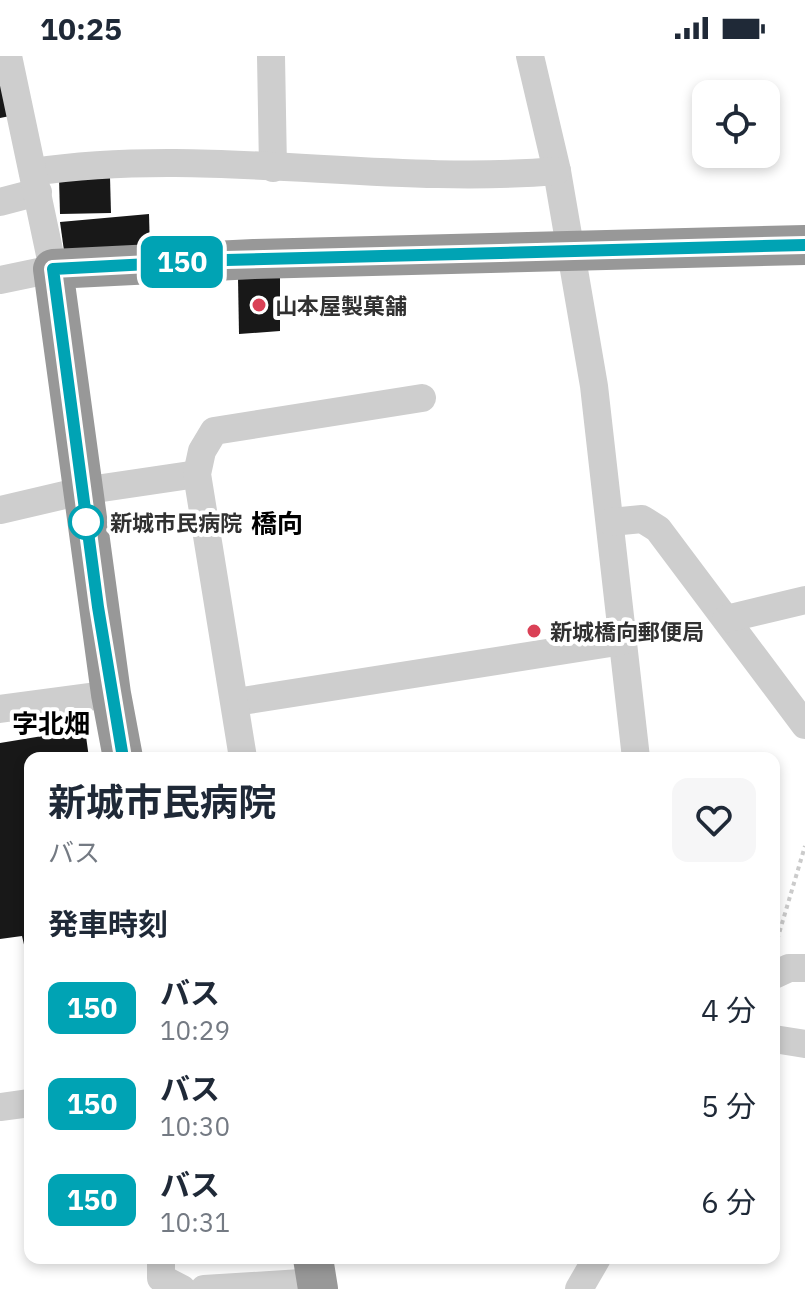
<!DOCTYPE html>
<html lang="ja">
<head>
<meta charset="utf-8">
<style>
	:root { --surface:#fff; --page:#f6f6f7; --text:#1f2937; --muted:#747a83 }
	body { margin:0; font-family:"IBM Plex Sans","Noto Sans JP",sans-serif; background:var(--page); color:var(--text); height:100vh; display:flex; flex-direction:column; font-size:30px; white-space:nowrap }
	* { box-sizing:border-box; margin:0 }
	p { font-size:26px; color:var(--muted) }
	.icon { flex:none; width:44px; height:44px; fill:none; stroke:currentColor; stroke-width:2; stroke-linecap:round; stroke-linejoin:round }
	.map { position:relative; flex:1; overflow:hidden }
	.panel { position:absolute; left:24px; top:696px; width:756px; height:512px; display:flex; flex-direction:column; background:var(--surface); border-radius:16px; box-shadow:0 4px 12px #0003 }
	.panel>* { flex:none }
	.badge { padding:0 16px; border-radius:12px; font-size:28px; line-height:52px }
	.buttons { position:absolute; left:692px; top:24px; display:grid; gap:16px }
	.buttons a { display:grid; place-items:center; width:88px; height:88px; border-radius:16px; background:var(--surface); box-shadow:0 4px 12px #0003; font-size:40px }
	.map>.badge { position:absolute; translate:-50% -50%; box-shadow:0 0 0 4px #fff }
	h2 { padding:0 24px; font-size:30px; line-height:72px }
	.round { display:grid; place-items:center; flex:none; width:84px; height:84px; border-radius:16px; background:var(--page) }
	.overview { display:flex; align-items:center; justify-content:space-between; height:136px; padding:0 24px }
	h1 { font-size:38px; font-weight:700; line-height:60px }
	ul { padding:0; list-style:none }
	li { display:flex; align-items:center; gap:24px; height:96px; padding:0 24px }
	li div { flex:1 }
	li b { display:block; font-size:30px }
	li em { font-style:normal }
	li .badge { min-width:88px; font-weight:700; text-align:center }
	.status { display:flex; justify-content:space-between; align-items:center; height:56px; padding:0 40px; background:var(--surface); direction:ltr }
	.status svg { height:22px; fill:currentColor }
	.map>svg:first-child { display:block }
	.building { fill:#181818 }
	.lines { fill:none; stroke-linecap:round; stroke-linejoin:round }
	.path { stroke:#cbcbcb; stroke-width:4; stroke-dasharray:4 4; stroke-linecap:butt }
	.minor { stroke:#cecece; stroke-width:28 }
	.highway { stroke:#989898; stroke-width:40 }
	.line-casing { stroke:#fff; stroke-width:18 }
	.line { stroke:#00a3b4; stroke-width:12 }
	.poi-dot { fill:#da4156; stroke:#fff; stroke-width:3 }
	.stop-dot { fill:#fff; stroke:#00a3b4; stroke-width:4 }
	.labels { text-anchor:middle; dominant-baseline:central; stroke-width:8; stroke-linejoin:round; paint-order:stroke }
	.poi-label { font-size:22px; font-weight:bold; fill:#313131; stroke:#fff; text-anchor:start }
	.stop-label { font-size:22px; font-weight:bold; fill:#313131; stroke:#fff; text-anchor:start }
	.quarter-label { font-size:26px; font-weight:bold; fill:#000; stroke:#fff }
</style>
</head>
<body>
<div class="status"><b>10:25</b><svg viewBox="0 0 49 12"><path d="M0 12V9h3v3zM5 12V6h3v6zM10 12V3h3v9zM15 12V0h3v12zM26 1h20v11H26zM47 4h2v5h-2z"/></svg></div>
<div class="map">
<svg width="805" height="1233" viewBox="0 0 805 1233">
	<rect width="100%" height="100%" fill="#fff"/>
	<g class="building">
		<path d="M0,17L10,60L0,62Z"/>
		<path d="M110,121L111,157L60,158L59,122Z"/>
		<path d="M149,158L150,195L65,202L60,166Z"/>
		<path d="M280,221V275L239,278L238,222Z"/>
		<path d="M85,673L89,702H30L29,910L22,880L0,883V687Z"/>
	</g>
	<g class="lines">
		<path class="path" d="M775,891L805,790"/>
		<g class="minor">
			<path d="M271,0L273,112"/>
			<path d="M530,0L557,115L594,330L636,702"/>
			<path d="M33,116C206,90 383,130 557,115"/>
			<path d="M0,146L38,136"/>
			<path d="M0,224L53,213L8,0"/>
			<path d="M0,454L82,435L197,418"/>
			<path d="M611,466L642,463L658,473L805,669"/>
			<path d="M726,563L805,544"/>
			<path d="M236,646L623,585"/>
			<path d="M0,653L111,638"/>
			<path d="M243,702L197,418L202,395L214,375L422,342"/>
			<path d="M774,919L789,912H805"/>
			<path d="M774,983L805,988"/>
			<path d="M0,1051L30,1047"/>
			<path d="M161,1202V1222L182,1233"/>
			<path d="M204,1233L317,1226"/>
			<path d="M579,1233L597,1202"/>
		</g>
		<g class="highway">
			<path d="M123,702L111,638L53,213L254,203L805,189"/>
			<path d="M313,1202L318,1233"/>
		</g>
	</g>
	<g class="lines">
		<defs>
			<path id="line" d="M123,702L98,551L53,213L226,204L805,189"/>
		</defs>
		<use href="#line" class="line-casing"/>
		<use href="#line" class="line"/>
	</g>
	<g class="poi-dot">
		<circle cx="259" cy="249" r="8"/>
		<circle cx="534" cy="575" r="8"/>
	</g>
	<circle class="stop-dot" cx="86" cy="466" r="16"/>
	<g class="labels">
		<g class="poi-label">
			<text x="275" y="249">山本屋製菓舗</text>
			<text x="550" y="575">新城橋向郵便局</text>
		</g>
		<g class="stop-label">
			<text x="110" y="466">新城市民病院</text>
		</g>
		<g class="quarter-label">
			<text x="277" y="467">橋向</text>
			<text x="51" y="667">字北畑</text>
		</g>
	</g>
</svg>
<div class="buttons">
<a><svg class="icon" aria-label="locate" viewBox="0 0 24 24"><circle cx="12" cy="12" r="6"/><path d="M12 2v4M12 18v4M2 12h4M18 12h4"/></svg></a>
</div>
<b class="badge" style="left:182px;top:206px;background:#00a3b4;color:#fff">150</b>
<section class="panel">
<div class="overview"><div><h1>新城市民病院</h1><p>バス</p></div><a class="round"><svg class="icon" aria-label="heart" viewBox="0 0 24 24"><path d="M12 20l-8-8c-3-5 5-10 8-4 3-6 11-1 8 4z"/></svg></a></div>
<h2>発車時刻</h2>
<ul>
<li><span class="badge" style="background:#00a3b4;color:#fff">150</span><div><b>バス</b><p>10:29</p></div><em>4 分</em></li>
<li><span class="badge" style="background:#00a3b4;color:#fff">150</span><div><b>バス</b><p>10:30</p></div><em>5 分</em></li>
<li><span class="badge" style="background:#00a3b4;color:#fff">150</span><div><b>バス</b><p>10:31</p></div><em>6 分</em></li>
</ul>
</section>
</div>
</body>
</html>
